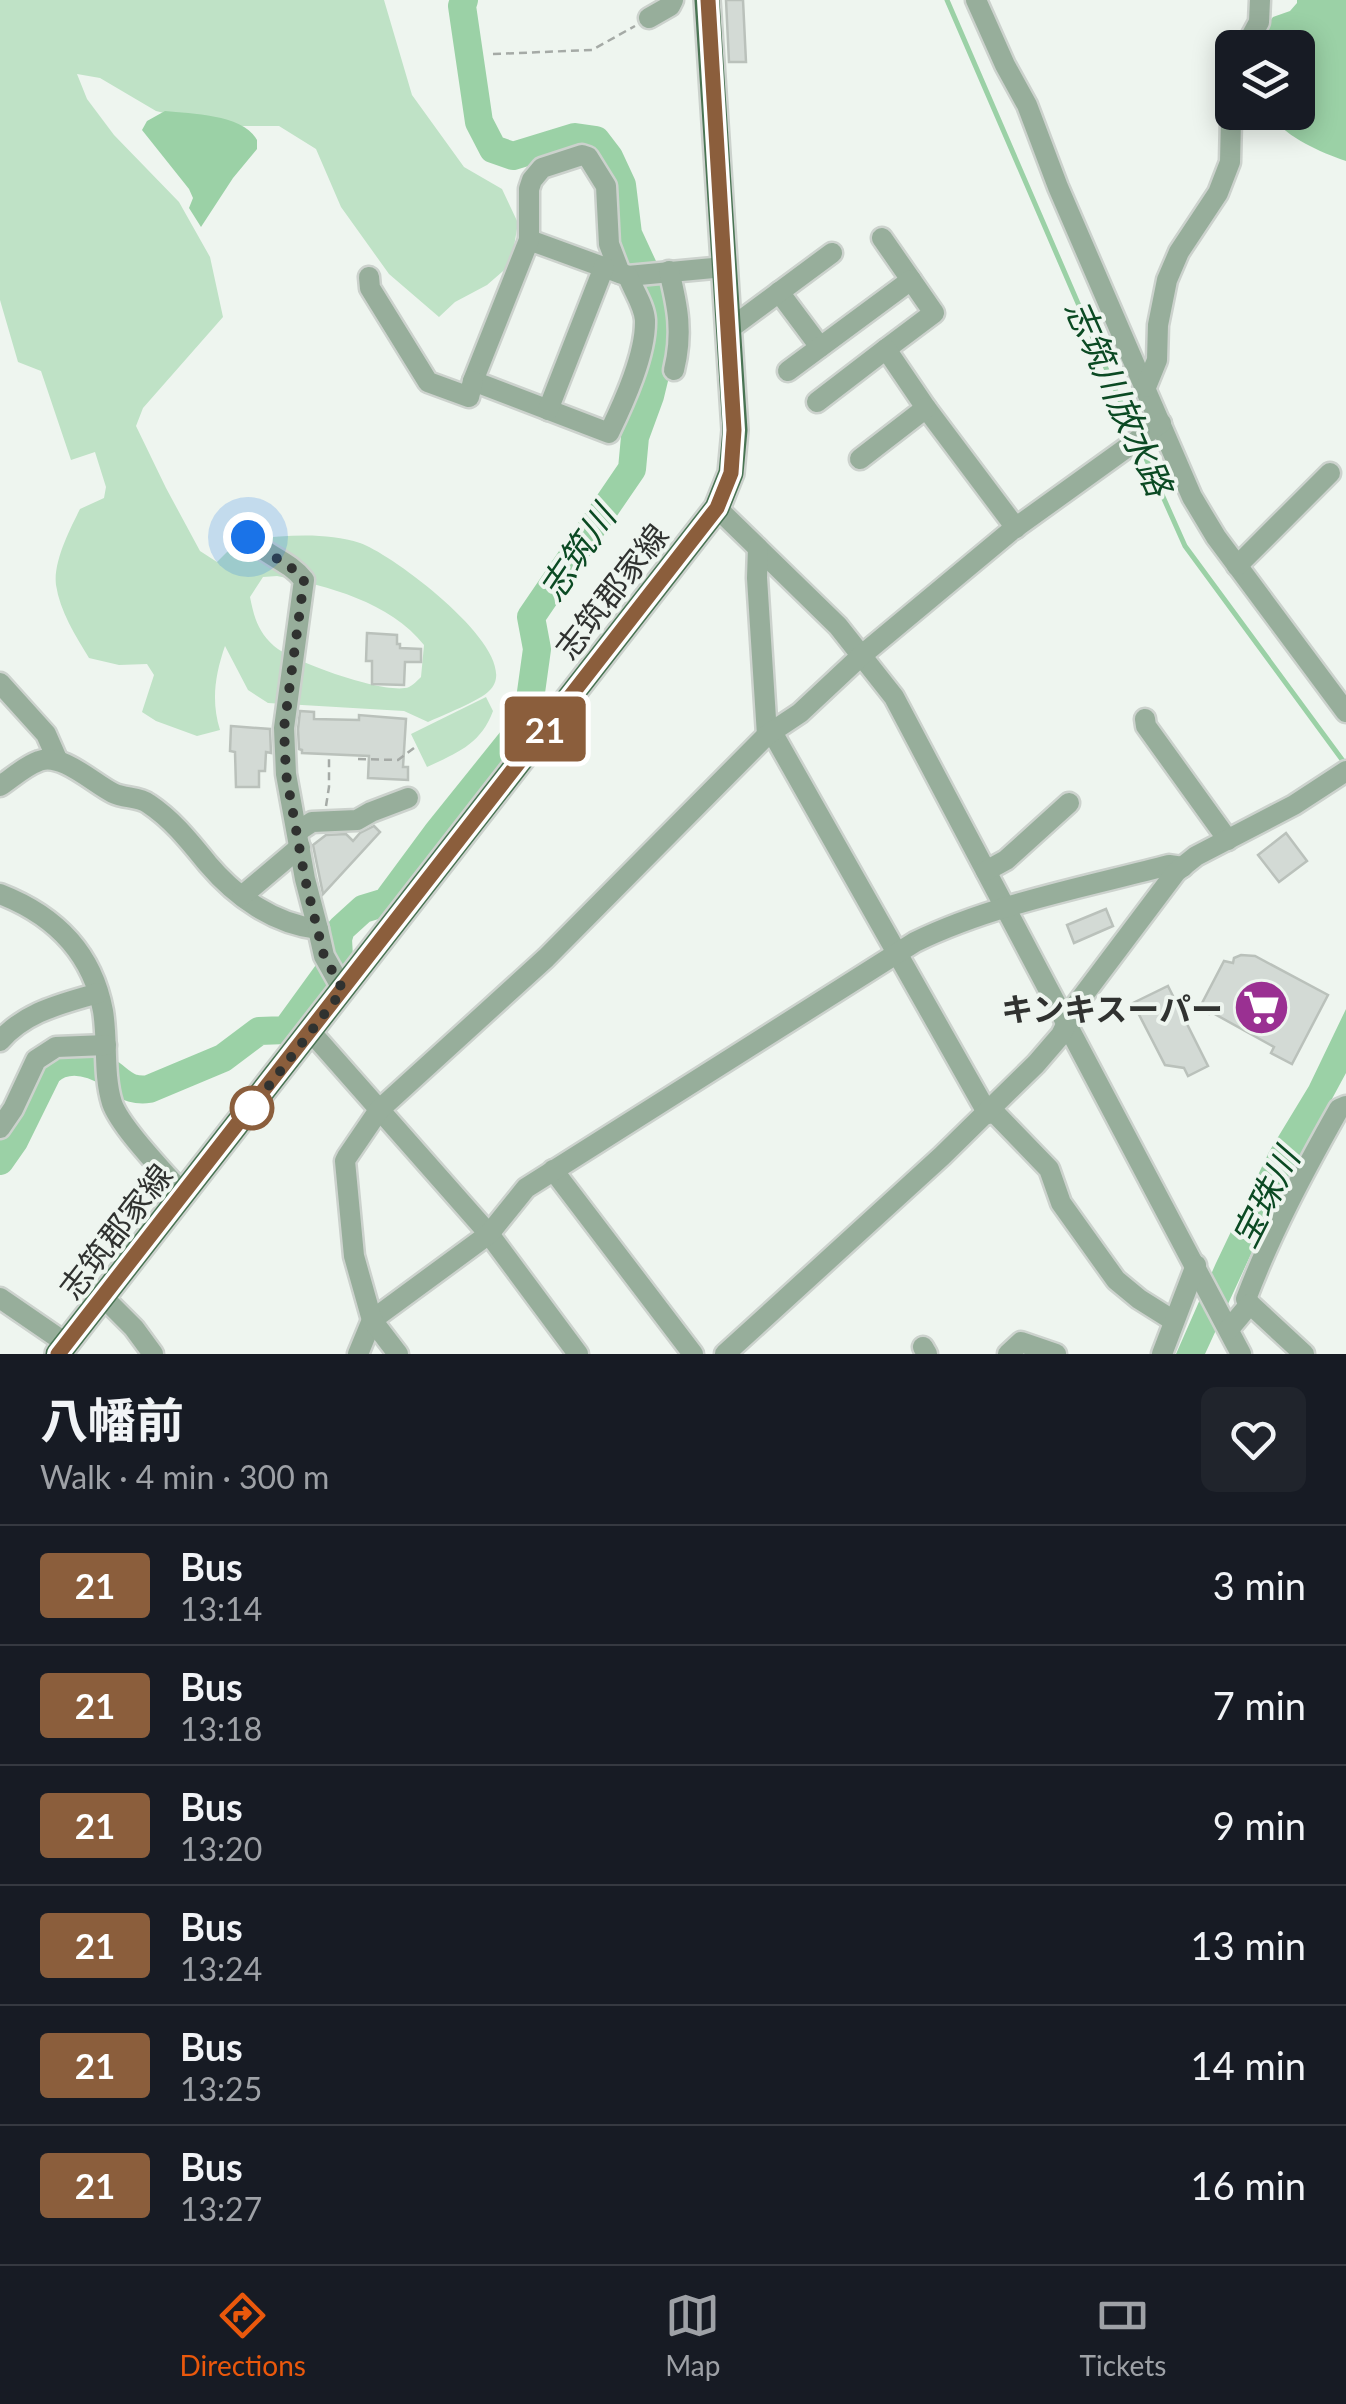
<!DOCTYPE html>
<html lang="en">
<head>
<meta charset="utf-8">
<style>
	:root { --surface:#171b24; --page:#20242c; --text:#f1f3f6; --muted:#9ea1a6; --line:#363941; --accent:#ea580c }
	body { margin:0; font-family:Lato,"Noto Sans JP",sans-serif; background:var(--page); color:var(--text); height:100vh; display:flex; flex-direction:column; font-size:38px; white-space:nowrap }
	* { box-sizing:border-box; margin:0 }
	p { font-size:32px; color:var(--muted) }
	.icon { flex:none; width:55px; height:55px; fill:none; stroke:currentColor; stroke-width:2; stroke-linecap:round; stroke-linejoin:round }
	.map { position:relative; height:1354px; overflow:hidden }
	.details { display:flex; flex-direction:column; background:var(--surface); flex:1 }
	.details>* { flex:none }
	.badge { padding:0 20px; border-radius:8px; font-size:35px; line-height:65px }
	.controls { position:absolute; left:1215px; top:30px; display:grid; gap:20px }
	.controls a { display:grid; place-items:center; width:100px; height:100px; border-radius:15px; background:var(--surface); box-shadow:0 5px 25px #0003; font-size:50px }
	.you { position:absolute; width:50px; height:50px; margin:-25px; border:8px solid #fff; border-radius:50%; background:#1a73e8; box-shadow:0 0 0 15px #1a73e833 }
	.map>.badge { position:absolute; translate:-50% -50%; box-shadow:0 0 0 5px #fff }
	.round { display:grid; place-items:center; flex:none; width:105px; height:105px; border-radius:15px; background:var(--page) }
	.summary { display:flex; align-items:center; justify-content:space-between; height:170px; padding:0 40px }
	h1 { font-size:48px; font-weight:700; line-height:75px }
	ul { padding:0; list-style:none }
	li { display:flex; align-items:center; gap:30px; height:120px; padding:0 40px; border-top:2px solid var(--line) }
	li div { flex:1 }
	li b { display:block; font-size:38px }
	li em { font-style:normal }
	li .badge { min-width:110px; font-weight:700; text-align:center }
	.tabs { display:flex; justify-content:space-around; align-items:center; height:140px; border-top:2px solid var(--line); background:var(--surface); font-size:28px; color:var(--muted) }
	.tabs a { display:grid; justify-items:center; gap:5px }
	.tabs .current { color:var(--accent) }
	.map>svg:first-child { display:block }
	.green { fill:#bfe2c6; fill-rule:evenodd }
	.water { fill:#9bd1a6 }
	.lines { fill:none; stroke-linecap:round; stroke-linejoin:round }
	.stream { stroke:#9bd1a6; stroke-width:5 }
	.river { stroke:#9bd1a6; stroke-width:28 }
	.building { fill:#d3dad5; stroke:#bac1bb; stroke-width:2.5 }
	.minor-casing { stroke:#ccd2cd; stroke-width:25 }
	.major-casing { stroke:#ccd2cd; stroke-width:30 }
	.path { stroke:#a5aaa6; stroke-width:2.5; stroke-dasharray:8 5; stroke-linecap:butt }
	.minor { stroke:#97ae9b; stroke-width:20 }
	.major { stroke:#497453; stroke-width:25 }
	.line-casing { stroke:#fff; stroke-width:22 }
	.line { stroke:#8b5e3c; stroke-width:15 }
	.walk { stroke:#303230; stroke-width:10; stroke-dasharray:0 18 }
	.stop-dot { fill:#fff; stroke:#8b5e3c; stroke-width:5 }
	.labels { text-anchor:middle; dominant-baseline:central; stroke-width:8; stroke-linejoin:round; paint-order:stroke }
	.street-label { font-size:32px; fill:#303230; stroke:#eef5ef }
	.poi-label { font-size:32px; font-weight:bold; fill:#303230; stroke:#eef5ef; text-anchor:end }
	.water-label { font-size:35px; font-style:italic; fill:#0b4a23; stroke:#eef5ef }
</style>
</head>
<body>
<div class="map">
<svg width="1346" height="1354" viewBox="0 0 1346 1354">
	<rect width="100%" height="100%" fill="#eef5ef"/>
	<g class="green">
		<path d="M0,0H384L412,95L464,167L502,189L518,223L511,264L487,285L455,302L439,317L389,274L341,207L316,149L279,126H217L156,111L100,78L77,74L87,99L114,135L179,202L210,257L223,317L143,408L136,426L166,488L200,551L217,562L238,541C277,536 323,531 360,543C391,553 529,655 489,691C481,700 441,716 428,722L404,711L268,703L248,690L225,646C215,675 211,701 220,730L197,736L156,721L142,712L154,675L147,664L119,665L89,658C75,635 60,611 56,585C53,562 70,529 80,509L104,498L106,487L95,452L71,460L41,371L18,362L0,300ZM277,576C328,586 390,602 424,645L421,677C419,679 412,686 409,687C388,696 291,661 274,646C258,632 254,617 250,597L263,577Z"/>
		<path d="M486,697L493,711C481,744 457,753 427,767L411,734Z"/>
	</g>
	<g class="water">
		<path d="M1297,0H1346V161C1317,151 1287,137 1267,113L1298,112V48H1254V43L1273,17L1290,11L1297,3Z"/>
		<path d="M165,111C192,114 243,114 257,140V149L233,178L201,227L189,208L193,198L189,189L142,130L147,121Z"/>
		<path d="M1346,1009V1073L1269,1215L1205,1354H1176L1216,1263L1269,1152L1309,1086Z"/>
	</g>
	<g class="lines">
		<g class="stream">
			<path d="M947,0L1134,433"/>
			<path d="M1139,443L1185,546L1346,765"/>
		</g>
		<path class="river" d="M0,1161L14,1141L48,1072C66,1055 91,1062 111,1074C118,1079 123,1085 132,1088C139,1090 142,1090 149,1089L223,1058L259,1031L286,1030L339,957L338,939L341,929L363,909L386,902L437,833L527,721L537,649L531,617L632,469L635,437L650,396L665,334L666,321L660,303L628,234L622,185L609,157L596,140L575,137L513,156L493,149L479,122L462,6L464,0"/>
	</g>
	<g class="building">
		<path d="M726,0H743L746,62H729Z"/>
		<path d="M367,633L397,635V644H400V648L421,649V662H405L404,685L372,684V661H366Z"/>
		<path d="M300,711L314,712V719L359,720V715L406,719L403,767H408V780L368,778L369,756L302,753V750L299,749L298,729Z"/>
		<path d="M231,726L270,729L271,753L266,752L265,771H259V787H236L235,752L230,751Z"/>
		<path d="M374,826L380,832L323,894L313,845L326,835L346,834L353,841L360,833Z"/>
		<path d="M1286,833L1307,861L1279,882L1258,855Z"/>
		<path d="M1106,909L1113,926L1074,943L1067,925Z"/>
		<path d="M1241,955L1255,956L1328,995L1292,1064L1271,1053L1274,1047L1211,1012L1209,1014L1199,1009L1224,961L1233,963L1234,958Z"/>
		<path d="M1168,986L1208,1066L1188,1076L1184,1068L1165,1065L1133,1003Z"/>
	</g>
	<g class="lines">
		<defs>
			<g id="minor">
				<path d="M976,0L1005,65L1027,105L1058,187L1192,497L1216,537L1346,712"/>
				<path d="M649,18L670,6L673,0"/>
				<path d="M1245,48L1259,22L1260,0"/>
				<path d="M882,238L934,313L886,349"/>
				<path d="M529,240L628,276L724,267"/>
				<path d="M669,271C678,307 683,333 674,370"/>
				<path d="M620,273L609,244L606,186L588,157L582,155L542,168L532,180L529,189V240L473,381L609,433C624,402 646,354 645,320C644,305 633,290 628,276"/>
				<path d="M369,277L370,288L428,382L469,397L473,381"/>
				<path d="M779,292L820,347"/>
				<path d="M728,330L832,253"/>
				<path d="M788,371L911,280"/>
				<path d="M1146,387L1157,360L1158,325L1167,280L1179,252L1218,193L1230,162L1232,74"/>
				<path d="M817,402L886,349L926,408L1016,528"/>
				<path d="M548,410L604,267"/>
				<path d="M860,459L926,408"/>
				<path d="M717,508L838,626L894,697L1241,1354"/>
				<path d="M758,548L757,578L767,735"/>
				<path d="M1237,566L1330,473"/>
				<path d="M0,683L46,734L57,759"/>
				<path d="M1145,719L1146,726L1228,840"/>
				<path d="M772,732L988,1114"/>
				<path d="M0,786C12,778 25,766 39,761C61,752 93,783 113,793C125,799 138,796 149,804C173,820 190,842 208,864C236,897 274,924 318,929L305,879L286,774L284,728L304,580C286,557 260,556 242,528"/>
				<path d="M297,832L312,822L357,820L371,812L408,798"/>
				<path d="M986,871L1006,860L1069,803"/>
				<path d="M0,894C54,915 92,952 103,1011C108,1041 103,1074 112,1103C120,1127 166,1174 184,1195"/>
				<path d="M242,896L300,847"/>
				<path d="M318,929L324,956L343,990"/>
				<path d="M311,1032L489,1234L578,1354"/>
				<path d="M0,1041C26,1011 62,1004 98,993"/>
				<path d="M992,1110L1049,1169L1061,1203L1116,1280L1139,1299L1174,1321"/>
				<path d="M0,1128L13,1109L36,1060L56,1047L106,1045"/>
				<path d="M553,1170L693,1354"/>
				<path d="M0,1298L67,1344"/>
				<path d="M104,1298L134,1328L153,1354"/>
				<path d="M1250,1304L1246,1299C1271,1233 1304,1171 1339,1109L1346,1106"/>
				<path d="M1229,1329L1250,1304L1304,1354"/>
				<path d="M923,1347L927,1354"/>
				<path d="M358,1354L372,1320L489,1234L526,1188L915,942C993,904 1085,887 1169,865L1183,867"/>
				<path d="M398,1354L372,1320L354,1256L345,1161L347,1157L379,1110L546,958L767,735L800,713L862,655L1011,531L1161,423"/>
				<path d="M725,1354L942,1156L1036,1064L1061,1035L1076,1005L1176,872L1196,856L1294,805L1346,771"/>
				<path d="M1008,1354L1021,1342L1056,1354"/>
				<path d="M1162,1354L1196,1265"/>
			</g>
			<path id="major" d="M58,1354L717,508L731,473L735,430L707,0"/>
		</defs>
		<use href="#minor" class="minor-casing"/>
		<use href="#major" class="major-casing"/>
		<g class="path">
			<path d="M493,54L592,50L635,26"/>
			<path d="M358,759L398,760L414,748"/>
			<path d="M326,806L329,787V756"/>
		</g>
		<use href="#minor" class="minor"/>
		<use href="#major" class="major"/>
	</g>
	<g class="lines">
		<defs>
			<path id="line" d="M58,1354L717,508L731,473L734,430L708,0"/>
		</defs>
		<use href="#line" class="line-casing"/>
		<use href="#line" class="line"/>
		<path class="walk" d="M248,537C264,555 289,561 304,580L284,728L286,774L305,879L324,956L343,990L247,1114L252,1108"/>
	</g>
	<defs>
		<symbol id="supermarket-disc" viewBox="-11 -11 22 22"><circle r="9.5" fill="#9a3092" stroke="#eef5ef"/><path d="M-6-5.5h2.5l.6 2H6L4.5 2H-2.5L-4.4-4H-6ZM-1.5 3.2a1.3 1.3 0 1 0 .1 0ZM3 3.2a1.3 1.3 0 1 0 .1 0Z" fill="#fff"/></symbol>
	</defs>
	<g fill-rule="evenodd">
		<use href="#supermarket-disc" x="1230" y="976" width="63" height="63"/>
	</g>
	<circle class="stop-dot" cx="252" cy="1108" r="20"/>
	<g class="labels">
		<g class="street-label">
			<text transform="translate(611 591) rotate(-52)">志筑郡家線</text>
			<text transform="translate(115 1231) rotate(-52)">志筑郡家線</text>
		</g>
		<g class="poi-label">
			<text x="1223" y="1008">キンキスーパー</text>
		</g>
		<g class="water-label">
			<text transform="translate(1120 397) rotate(66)">志筑川放水路</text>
			<text transform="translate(576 552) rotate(-56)">志筑川</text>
			<text transform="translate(1264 1197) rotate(-63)">宝珠川</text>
		</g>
	</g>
</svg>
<div class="controls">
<a><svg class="icon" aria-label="layers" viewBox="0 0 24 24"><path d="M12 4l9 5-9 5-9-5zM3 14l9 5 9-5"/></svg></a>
</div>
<div class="you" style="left:248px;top:537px"></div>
<b class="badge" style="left:545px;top:729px;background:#8b5e3c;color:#fff">21</b>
</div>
<section class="details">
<div class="summary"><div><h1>八幡前</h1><p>Walk · 4 min · 300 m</p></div><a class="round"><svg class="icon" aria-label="heart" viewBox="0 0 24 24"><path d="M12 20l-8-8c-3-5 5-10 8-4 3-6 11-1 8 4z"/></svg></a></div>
<ul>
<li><span class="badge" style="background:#8b5e3c;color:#fff">21</span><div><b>Bus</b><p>13:14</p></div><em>3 min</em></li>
<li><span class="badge" style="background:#8b5e3c;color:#fff">21</span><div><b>Bus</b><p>13:18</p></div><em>7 min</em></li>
<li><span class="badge" style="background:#8b5e3c;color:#fff">21</span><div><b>Bus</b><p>13:20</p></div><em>9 min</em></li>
<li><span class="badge" style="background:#8b5e3c;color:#fff">21</span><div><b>Bus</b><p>13:24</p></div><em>13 min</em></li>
<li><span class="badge" style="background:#8b5e3c;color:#fff">21</span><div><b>Bus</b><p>13:25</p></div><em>14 min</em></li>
<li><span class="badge" style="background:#8b5e3c;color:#fff">21</span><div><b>Bus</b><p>13:27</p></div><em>16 min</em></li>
</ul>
</section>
<nav class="tabs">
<a class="current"><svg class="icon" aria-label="directions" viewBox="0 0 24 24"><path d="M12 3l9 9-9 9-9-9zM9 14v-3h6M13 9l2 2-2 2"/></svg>Directions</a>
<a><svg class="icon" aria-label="map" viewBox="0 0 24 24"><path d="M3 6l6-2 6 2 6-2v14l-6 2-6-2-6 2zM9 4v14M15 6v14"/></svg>Map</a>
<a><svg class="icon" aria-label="tickets" viewBox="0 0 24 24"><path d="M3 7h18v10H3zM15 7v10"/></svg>Tickets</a>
</nav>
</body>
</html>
